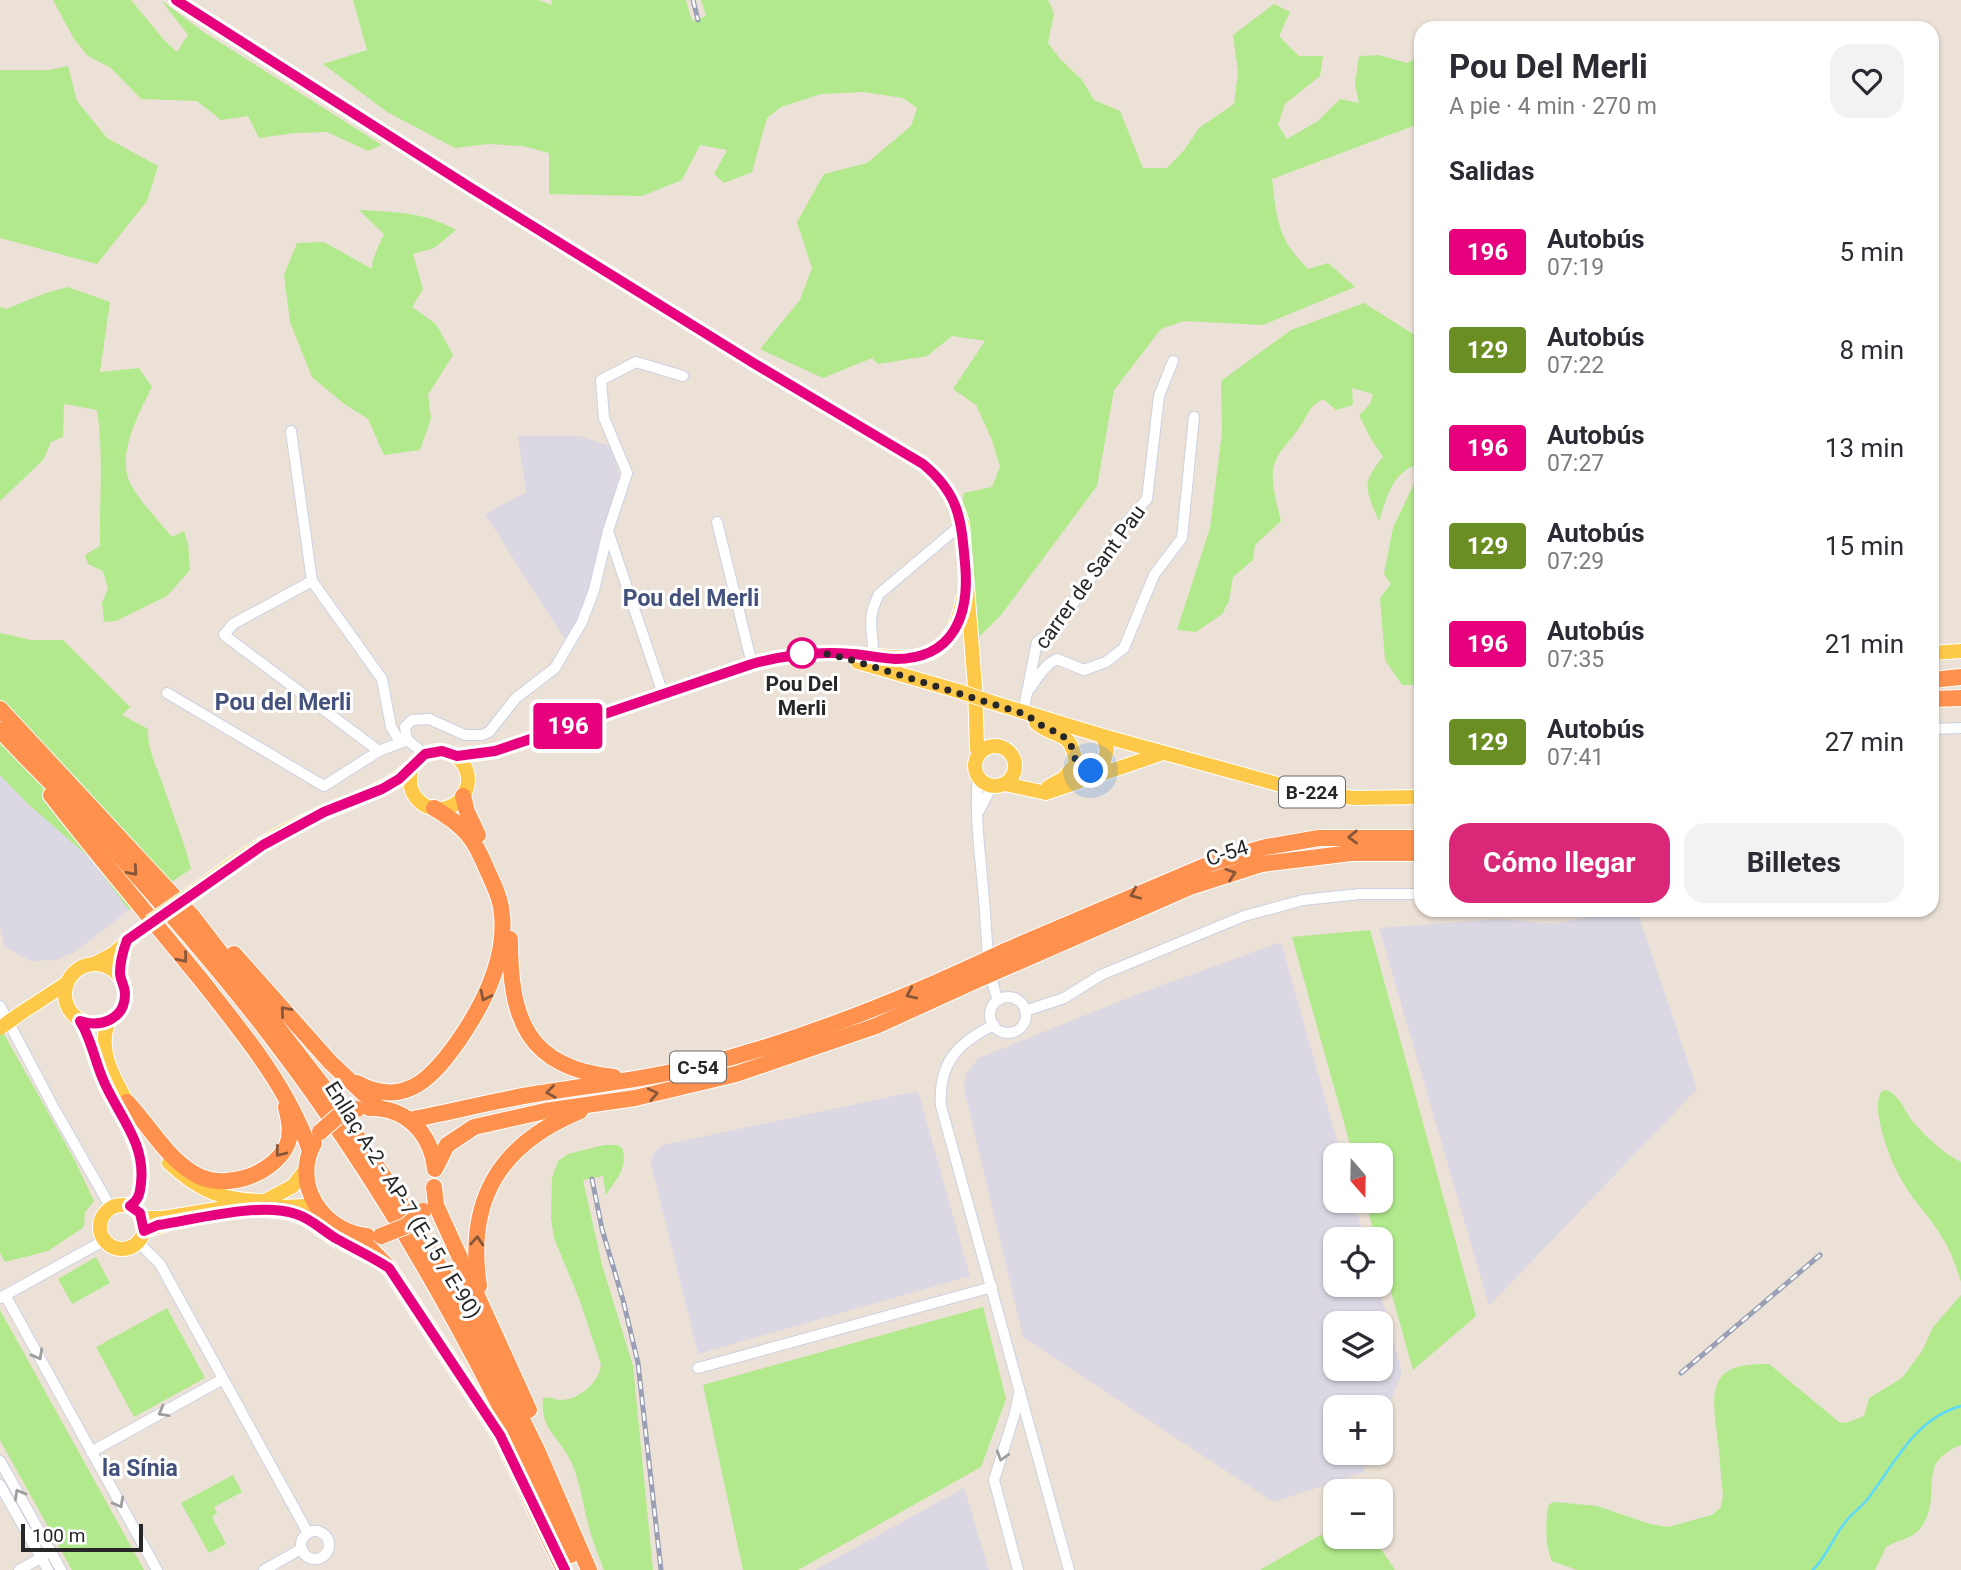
<!DOCTYPE html>
<html lang="es">
<head>
<meta charset="utf-8">
<style>
	:root { --surface:#fff; --page:#f2f2f3; --text:#2b2b33; --muted:#7c7c81; --accent:#db2777 }
	body { margin:0; font-family:Roboto,sans-serif; background:var(--page); color:var(--text); height:100vh; display:flex; flex-direction:column; font-size:26px; white-space:nowrap }
	* { box-sizing:border-box; margin:0 }
	p { font-size:23px; color:var(--muted) }
	.icon { flex:none; width:38px; height:38px; fill:none; stroke:currentColor; stroke-width:2; stroke-linecap:round; stroke-linejoin:round }
	.map { position:relative; flex:1; overflow:hidden }
	.sheet { position:absolute; left:1414px; top:21px; width:525px; height:896px; display:flex; flex-direction:column; background:var(--surface); border-radius:21px; box-shadow:0 2px 5px #0004 }
	.sheet>* { flex:none }
	.badge { padding:0 14px; border-radius:5px; font-size:24px; line-height:46px }
	.needle { width:46px; rotate:160deg }
	.controls { position:absolute; left:1323px; top:1143px; display:grid; gap:14px }
	.controls a { display:grid; place-items:center; width:70px; height:70px; border-radius:14px; background:var(--surface); box-shadow:0 2px 5px #0004; font-size:35px }
	.scale { position:absolute; left:21px; bottom:18px; width:122px; box-sizing:border-box; padding-left:7px; border:4px solid #272727; border-top:0; font-size:19px; line-height:24px; white-space:nowrap; color:#272727; -webkit-text-stroke:5px #fff; paint-order:stroke }
	.you { position:absolute; width:35px; height:35px; margin:-18px; border:5px solid #fff; border-radius:50%; background:#1a73e8; box-shadow:0 0 0 10px #1a73e833 }
	.map>.badge { position:absolute; translate:-50% -50%; box-shadow:0 0 0 4px #fff }
	h2 { padding:0 35px; font-size:26px; line-height:63px }
	.round { display:grid; place-items:center; flex:none; width:74px; height:74px; border-radius:21px; background:var(--page) }
	.summary { display:flex; align-items:center; justify-content:space-between; height:119px; padding:0 35px }
	h1 { font-size:33px; font-weight:700; line-height:52px }
	.action { display:flex; gap:14px; margin-top:auto; padding:14px 35px }
	.action a { flex:1; height:80px; border-radius:21px; background:var(--accent); color:#fff; font-size:28px; font-weight:700; line-height:80px; text-align:center }
	.action a+a { background:var(--page); color:var(--text) }
	ul { padding:0; list-style:none }
	li { display:flex; align-items:center; gap:21px; height:98px; padding:0 35px }
	li div { flex:1 }
	li b { display:block; font-size:26px }
	li em { font-style:normal }
	li .badge { min-width:77px; font-weight:700; text-align:center }
	.map>svg:first-child { display:block }
	.industrial { fill:#dbd8e3; fill-rule:evenodd }
	.green { fill:#b1e98c }
	.lines { fill:none; stroke-linecap:round; stroke-linejoin:round }
	.stream { stroke:#5dd9fa; stroke-width:2.5 }
	.minor-casing { stroke:#ccd1e2; stroke-width:12 }
	.major-casing { stroke:#fff; stroke-width:16 }
	.highway-casing { stroke:#fff; stroke-width:18 }
	.minor { stroke:#fff; stroke-width:10 }
	.major { stroke:#fec949; stroke-width:14 }
	.highway { stroke:#ff914e; stroke-width:16 }
	.rail-casing { stroke:#999fb4; stroke-width:5 }
	.rail { stroke:#fff; stroke-width:2.5; stroke-dasharray:8; stroke-linecap:butt }
	.major-bridge-casing { stroke:#fff; stroke-width:16; stroke-linecap:butt }
	.highway-bridge-casing { stroke:#fff; stroke-width:18; stroke-linecap:butt }
	.major-bridge { stroke:#fec949; stroke-width:14 }
	.highway-bridge { stroke:#ff914e; stroke-width:16 }
	.oneway { stroke:#885739 }
	.oneway2 { stroke:#9e9e9e }
	.line-casing { stroke:#fff; stroke-width:16 }
	.line { stroke:#e6007e; stroke-width:10 }
	.walk { stroke:#272727; stroke-width:7; stroke-dasharray:0 12.6 }
	.stop-dot { fill:#fff; stroke:#e6007e; stroke-width:3.5 }
	.labels { text-anchor:middle; dominant-baseline:central; stroke-width:6; stroke-linejoin:round; paint-order:stroke }
	.shield { fill:#fff; stroke:#686868; stroke-width:2 }
	.shield-label { font-size:19px; font-weight:bold; fill:#272727 }
	.street-label { font-size:21px; fill:#272727; stroke:#fff }
	.stop-label { font-size:21px; font-weight:bold; fill:#272727; stroke:#fff }
	.neighbourhood-label { font-size:23px; font-weight:bold; fill:#44517b; stroke:#fff }
</style>
</head>
<body>
<div class="map">
<svg width="1961" height="1570" viewBox="0 0 1961 1570">
	<rect width="100%" height="100%" fill="#ece1d6"/>
	<g class="industrial">
		<path d="M518,436H580L612,447L619,475L585,606L565,640L485,514L526,492Z"/>
		<path d="M0,775L27,803L90,858L129,910L76,951L56,960L31,961L5,947L0,927Z"/>
		<path d="M1620,910H1637L1697,1089L1489,1306L1379,928L1501,919L1555,924Z"/>
		<path d="M1281,942L1341,1155H1335V1200L1354,1201L1365,1239H1335V1284L1378,1285L1402,1372L1381,1425V1407H1335V1452L1370,1453L1362,1473L1273,1502L1023,1337L964,1089L965,1075L979,1058L1135,995ZM1335,1323H1381V1368H1335Z"/>
		<path d="M918,1091L970,1276L698,1354L651,1165L653,1154L663,1145Z"/>
		<path d="M964,1488L989,1570H815Z"/>
	</g>
	<g class="green">
		<path d="M53,0H131L164,40L177,52L188,35L161,0L202,31L382,145L368,151L327,132L295,133L259,138L248,116L221,120L197,101L141,99L111,68L88,56L74,39Z"/>
		<path d="M353,0H538L552,5L551,0H686L692,21L706,16L701,0H1048L1054,13L1048,43L1060,59L1082,80L1094,100L1120,111L1143,168H1167L1185,149L1199,128L1234,104L1238,72L1233,35L1274,4L1290,12L1279,36L1299,56H1323L1320,76L1285,104L1278,125L1287,139L1318,121L1340,99L1359,103L1355,84L1359,56L1379,55L1407,63L1420,56L1421,123L1272,179C1277,220 1277,238 1308,269L1328,263L1355,287L1263,325L1184,321L1161,329L1114,390L1097,486L1001,615L978,638L970,536L962,506L964,493L992,487L1000,467L992,440L976,405L953,389L985,341L952,336L927,356L878,364L872,358L823,378L760,349L800,300L812,268L797,222L824,174L867,163L911,126L917,108L903,98L864,92L821,94L781,107L767,118L752,172L724,183L714,174L727,150L700,145L682,180L642,196L549,194V153L523,146L488,144L455,148L387,112L323,64L367,50Z"/>
		<path d="M68,66L77,101L107,138L158,166L147,201L97,264L0,238V70H49Z"/>
		<path d="M359,210C396,212 424,212 456,230L434,248L413,254L423,289L412,307L436,324L453,355L428,395L431,419L420,450L384,455L368,419L343,403L312,377L290,322L284,275L297,243L324,242L372,269L373,259L384,234Z"/>
		<path d="M68,287L110,302L100,372L139,368L152,387C139,413 115,456 131,485C142,504 158,520 172,537L184,531L188,544L190,570L167,596L116,621L104,622L102,603L108,589L103,571L88,564L85,555L100,546C99,501 104,455 97,410L64,404L63,437L51,442L43,460L0,501V307L6,309L46,293Z"/>
		<path d="M1364,303L1421,339V685H1402L1385,660L1380,598L1391,584L1384,574L1393,528L1418,475L1417,465C1393,471 1386,499 1379,521C1366,490 1360,484 1383,457L1371,439L1359,415L1370,404L1373,394L1352,388L1353,405L1336,410L1323,399C1307,408 1309,414 1299,428C1291,440 1278,451 1274,465C1270,482 1277,504 1281,521L1255,545L1253,560L1233,577L1229,601L1222,614L1196,632L1177,630L1210,528L1222,432L1221,381L1291,330Z"/>
		<path d="M0,633L31,640H63L130,707L122,715L148,729C147,751 158,769 164,788C173,815 184,841 191,869L129,910L90,858L27,803L0,775Z"/>
		<path d="M1370,930L1476,1316L1413,1370L1381,1256V1239H1376L1365,1201L1381,1200V1155H1353L1292,937Z"/>
		<path d="M0,1027L73,1157L94,1201L85,1212L84,1227L48,1251L5,1262L0,1253Z"/>
		<path d="M1886,1090C1900,1094 1905,1113 1914,1123C1926,1137 1944,1154 1961,1162V1282C1956,1266 1951,1251 1942,1237C1931,1218 1915,1203 1904,1184C1892,1166 1870,1111 1881,1092Z"/>
		<path d="M604,1145H617L622,1148C629,1167 616,1179 606,1195L603,1176L583,1180L602,1265L633,1366L653,1570H604C598,1555 592,1539 588,1524C582,1501 580,1477 568,1456C556,1435 540,1427 543,1398C551,1396 554,1400 561,1400C579,1400 600,1382 601,1364L580,1301L554,1238L551,1218L552,1178L558,1161L568,1154Z"/>
		<path d="M96,1257L110,1283L72,1304L58,1279Z"/>
		<path d="M1961,1295V1445C1912,1464 1946,1495 1920,1529C1912,1539 1897,1540 1886,1547L1875,1570H1577L1552,1561C1545,1547 1545,1519 1549,1504L1555,1502L1597,1506L1650,1524L1668,1527L1712,1515L1721,1507L1723,1494C1720,1474 1720,1454 1717,1434C1710,1386 1712,1362 1769,1364L1839,1422L1846,1423L1864,1416L1869,1398L1902,1378L1922,1351L1933,1327Z"/>
		<path d="M983,1307L1006,1399L981,1467L798,1570H743L703,1385Z"/>
		<path d="M167,1308L205,1378L134,1417L96,1347Z"/>
		<path d="M0,1310L144,1570H72L0,1440Z"/>
		<path d="M233,1475L242,1492L214,1507L217,1513L212,1517L226,1544L209,1553L181,1503Z"/>
		<path d="M1335,1530V1536L1373,1537L1395,1570H1260L1317,1537Z"/>
	</g>
	<g class="lines">
		<path class="stream" d="M1813,1570C1826,1557 1832,1540 1843,1525C1850,1515 1859,1509 1866,1501C1894,1466 1913,1419 1961,1406"/>
		<defs>
			<g id="minor">
				<path d="M291,431L312,581L382,679L391,727L397,737L407,740L425,754"/>
				<path d="M717,522L752,664"/>
				<path d="M312,581L233,624L224,635L379,751"/>
				<path d="M873,656C874,629 865,622 879,594L962,524"/>
				<path d="M1027,692C1038,679 1042,666 1057,659L1084,670L1106,662L1124,648L1154,575L1182,538L1194,417"/>
				<path d="M167,693L324,786L379,751L407,740"/>
				<path d="M663,694L608,531L627,473L604,418L601,380L636,362L683,376"/>
				<path d="M1023,713L1037,642L1055,629L1093,575L1123,526L1147,499L1159,396L1173,361"/>
				<path d="M1932,729L1961,728"/>
				<path d="M407,740L405,727L412,720L429,719L465,735H482L489,732L516,698L555,668L582,622L594,590L608,531"/>
				<path d="M978,776C974,817 981,859 984,900C987,932 986,970 998,1000"/>
				<path d="M979,811L992,786"/>
				<circle cx="1008" cy="1015" r="18"/>
				<path d="M0,1006L55,1110L111,1208"/>
				<path d="M1025,1011L1064,998L1101,975L1244,916L1303,900L1360,894H1421"/>
				<path d="M994,1025C957,1043 938,1064 941,1106L1069,1570"/>
				<path d="M138,1242L160,1264L308,1533"/>
				<path d="M5,1295L157,1570"/>
				<path d="M0,1298L105,1240"/>
				<path d="M698,1368L992,1287"/>
				<path d="M91,1452L223,1379"/>
				<path d="M0,1461L61,1570"/>
				<path d="M0,1485L48,1570"/>
				<circle cx="315" cy="1545" r="14"/>
				<path d="M19,1570L44,1556"/>
				<path d="M264,1570L301,1549"/>
				<path d="M1018,1570L994,1480L1015,1413L1019,1393"/>
			</g>
			<g id="major">
				<path d="M176,0L447,173L755,364L923,464C943,481 955,498 962,524L975,687L977,749L979,754"/>
				<path d="M1932,653L1961,651"/>
				<path d="M858,662L958,691"/>
				<path d="M991,702L1103,736L1281,785L1326,795L1355,798L1421,797"/>
				<path d="M1036,723C1059,741 1070,728 1076,763L1064,778L1048,787"/>
				<circle cx="995" cy="766" r="20"/>
				<circle cx="439" cy="780" r="29"/>
				<path d="M457,756L495,751L752,664C785,655 817,651 852,654C909,658 950,671 963,599"/>
				<path d="M1076,763C1084,773 1094,772 1103,765L1107,750L1103,736"/>
				<path d="M1005,784L1046,793L1163,753"/>
				<path d="M199,888C231,865 263,841 299,824C337,805 382,795 413,766"/>
				<path d="M94,964L113,954L150,922"/>
				<circle cx="95" cy="994" r="30"/>
				<path d="M21,1013L67,983"/>
				<path d="M80,1021C91,1038 94,1058 102,1077C116,1113 145,1141 141,1183C140,1193 139,1200 130,1206"/>
				<path d="M109,1021C95,1051 118,1086 133,1112"/>
				<path d="M169,1163C199,1191 223,1201 265,1201"/>
				<circle cx="122" cy="1227" r="22"/>
				<path d="M281,1207L306,1206L318,1209"/>
				<path d="M142,1218H163L265,1201L293,1186L306,1169"/>
				<path d="M144,1231L167,1224"/>
			</g>
			<g id="highway">
				<path d="M1932,680L1961,677"/>
				<path d="M1932,699L1961,698"/>
				<path d="M0,709L192,916L325,1089L396,1195L484,1342L537,1450L589,1570"/>
				<path d="M0,730C27,760 57,788 85,817C107,840 127,865 148,888C191,937 234,987 273,1039C394,1197 489,1374 571,1555"/>
				<path d="M51,795C100,859 152,919 202,981C243,1033 288,1087 310,1151"/>
				<path d="M463,796L467,812L478,835"/>
				<path d="M510,939C510,1018 526,1068 614,1077"/>
				<path d="M1005,951L1214,862L1266,847L1319,838H1421"/>
				<path d="M234,954L330,1062L379,1108"/>
				<path d="M1009,966L1190,887L1262,864L1351,853H1421"/>
				<path d="M357,1083C406,1110 435,1075 461,1037C486,1000 509,954 501,907C499,895 493,883 488,872C474,838 466,827 434,808"/>
				<path d="M127,1102C149,1125 165,1156 193,1173C222,1192 272,1176 287,1145C292,1133 289,1120 286,1107"/>
				<path d="M369,1108C407,1107 431,1134 435,1169"/>
				<path d="M409,1120C451,1112 493,1101 535,1094C591,1085 648,1079 703,1065C797,1041 886,1006 973,966"/>
				<path d="M314,1143C291,1184 323,1232 367,1236"/>
				<path d="M436,1167L447,1145L474,1127L545,1111L635,1098L736,1074L876,1026L977,980"/>
				<path d="M434,1187L436,1205L529,1410"/>
				<path d="M264,1209L287,1211L305,1217L340,1241L369,1255"/>
				<path d="M358,1236L389,1268L500,1435L564,1570"/>
				<path d="M479,1286C466,1199 500,1144 580,1111"/>
			</g>
		</defs>
		<use href="#minor" class="minor-casing"/>
		<use href="#major" class="major-casing"/>
		<use href="#highway" class="highway-casing"/>
		<use href="#minor" class="minor"/>
		<use href="#major" class="major"/>
		<use href="#highway" class="highway"/>
		<defs>
			<g id="rail">
				<path d="M693,0L698,20"/>
				<path d="M592,1179L602,1229L623,1300L638,1363L661,1570"/>
				<path d="M1681,1373L1820,1255"/>
			</g>
		</defs>
		<use href="#rail" class="rail-casing"/>
		<use href="#rail" class="rail"/>
		<defs>
			<g id="major-bridge">
				<path d="M958,691L991,702"/>
				<path d="M150,922L199,888"/>
				<path d="M0,1028L21,1013"/>
			</g>
			<g id="highway-bridge">
				<path d="M973,966L1005,951"/>
				<path d="M977,980L1009,966"/>
				<path d="M320,1132L337,1117L357,1109"/>
				<path d="M381,1236L406,1226L423,1211"/>
			</g>
		</defs>
		<use href="#major-bridge" class="major-bridge-casing"/>
		<use href="#highway-bridge" class="highway-bridge-casing"/>
		<use href="#major-bridge" class="major-bridge"/>
		<use href="#highway-bridge" class="highway-bridge"/>
	</g>
	<defs><path id="oneway-chevron" d="M-2-3.5L2.5 0L-2 3.5" fill="none" stroke-width="1.6" stroke-linecap="round" stroke-linejoin="round" transform="scale(1.75)"/></defs>
	<g class="oneway">
		<use href="#oneway-chevron" transform="translate(1353 837) rotate(179)"/>
		<use href="#oneway-chevron" transform="translate(133 871) rotate(49)"/>
		<use href="#oneway-chevron" transform="translate(1231 874) rotate(-18)"/>
		<use href="#oneway-chevron" transform="translate(1135 894) rotate(157)"/>
		<use href="#oneway-chevron" transform="translate(183 958) rotate(51)"/>
		<use href="#oneway-chevron" transform="translate(911 994) rotate(156)"/>
		<use href="#oneway-chevron" transform="translate(485 996) rotate(116)"/>
		<use href="#oneway-chevron" transform="translate(285 1011) rotate(-131)"/>
		<use href="#oneway-chevron" transform="translate(551 1092) rotate(172)"/>
		<use href="#oneway-chevron" transform="translate(653 1094) rotate(-12)"/>
		<use href="#oneway-chevron" transform="translate(280 1152) rotate(128)"/>
		<use href="#oneway-chevron" transform="translate(477 1241) rotate(-86)"/>
	</g>
	<g class="oneway2">
		<use href="#oneway-chevron" transform="translate(38 1355) rotate(61)"/>
		<use href="#oneway-chevron" transform="translate(163 1412) rotate(151)"/>
		<use href="#oneway-chevron" transform="translate(1002 1456) rotate(107)"/>
		<use href="#oneway-chevron" transform="translate(19 1494) rotate(-119)"/>
		<use href="#oneway-chevron" transform="translate(119 1503) rotate(61)"/>
	</g>
	<g class="lines">
		<defs>
			<path id="line" d="M176,0L471,188L755,364L923,464C959,494 961,518 965,563C970,615 954,659 895,659C880,658 866,655 852,654C817,651 785,655 752,664L495,751L457,756L442,751L425,754L399,779L382,789L324,812L263,845L127,940C123,951 120,961 120,973C120,980 125,986 125,994C125,1019 101,1028 80,1021C91,1038 94,1058 102,1077C116,1113 146,1141 141,1183C140,1193 139,1200 130,1206L140,1213L144,1231L158,1225C197,1219 260,1202 296,1214C312,1219 323,1231 337,1239C355,1249 372,1257 389,1268L500,1435L565,1570"/>
		</defs>
		<use href="#line" class="line-casing"/>
		<use href="#line" class="line"/>
		<path class="walk" d="M802,653L830,654L855,661L1028,715C1051,738 1070,725 1076,763L1083,770L1091,771"/>
	</g>
	<circle class="stop-dot" cx="802" cy="653" r="14"/>
	<g class="labels">
		<g class="shield">
			<rect x="1279" y="776.5" width="66" height="31" rx="5"/>
			<rect x="670" y="1051.5" width="56" height="31" rx="5"/>
		</g>
		<g class="shield-label">
			<text x="1312" y="792">B-224</text>
			<text x="698" y="1067">C-54</text>
		</g>
		<g class="street-label">
			<text transform="translate(1090 577) rotate(-54)">carrer de Sant Pau</text>
			<text transform="translate(1227 853) rotate(-18)">C-54</text>
			<text transform="translate(403 1200) rotate(58)">Enllaç A-2 - AP-7 (E-15 / E-90)</text>
		</g>
		<g class="stop-label">
			<text x="802" y="684">Pou Del<tspan x="802" dy="24">Merli</tspan></text>
		</g>
		<g class="neighbourhood-label">
			<text x="691" y="598">Pou del Merli</text>
			<text x="283" y="702">Pou del Merli</text>
			<text x="140" y="1468">la Sínia</text>
		</g>
	</g>
</svg>
<div class="controls">
<a><svg class="needle" viewBox="-14 -14 28 28"><path d="M0-13l5 13h-10z" fill="#e53935"/><path d="M0 13l5-13h-10z" fill="#7c7c81"/></svg></a>
<a><svg class="icon" aria-label="locate" viewBox="0 0 24 24"><circle cx="12" cy="12" r="6"/><path d="M12 2v4M12 18v4M2 12h4M18 12h4"/></svg></a>
<a><svg class="icon" aria-label="layers" viewBox="0 0 24 24"><path d="M12 4l9 5-9 5-9-5zM3 14l9 5 9-5"/></svg></a>
<a>+</a>
<a>−</a>
</div>
<div class="scale">100 m</div>
<div class="you" style="left:1091px;top:771px"></div>
<b class="badge" style="left:568px;top:726px;background:#e6007e;color:#fff">196</b>
<section class="sheet">
<div class="summary"><div><h1>Pou Del Merli</h1><p>A pie · 4 min · 270 m</p></div><a class="round"><svg class="icon" aria-label="heart" viewBox="0 0 24 24"><path d="M12 20l-8-8c-3-5 5-10 8-4 3-6 11-1 8 4z"/></svg></a></div>
<h2>Salidas</h2>
<ul>
<li><span class="badge" style="background:#e6007e;color:#fff">196</span><div><b>Autobús</b><p>07:19</p></div><em>5 min</em></li>
<li><span class="badge" style="background:#6b8e23;color:#fff">129</span><div><b>Autobús</b><p>07:22</p></div><em>8 min</em></li>
<li><span class="badge" style="background:#e6007e;color:#fff">196</span><div><b>Autobús</b><p>07:27</p></div><em>13 min</em></li>
<li><span class="badge" style="background:#6b8e23;color:#fff">129</span><div><b>Autobús</b><p>07:29</p></div><em>15 min</em></li>
<li><span class="badge" style="background:#e6007e;color:#fff">196</span><div><b>Autobús</b><p>07:35</p></div><em>21 min</em></li>
<li><span class="badge" style="background:#6b8e23;color:#fff">129</span><div><b>Autobús</b><p>07:41</p></div><em>27 min</em></li>
</ul>
<div class="action"><a>Cómo llegar</a><a>Billetes</a></div>
</section>
</div>
</body>
</html>
